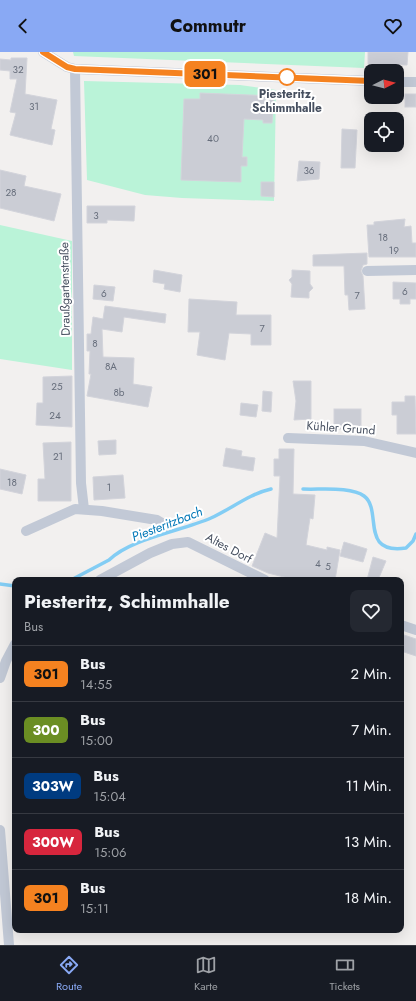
<!DOCTYPE html>
<html lang="de">
<head>
<meta charset="utf-8">
<style>
	:root { --surface:#171b24; --page:#242831; --text:#f1f3f6; --muted:#9ea1a6; --line:#363941; --accent:#89a9f4 }
	body { margin:0; font-family:Jost,sans-serif; background:var(--page); color:var(--text); height:100vh; display:flex; flex-direction:column; font-size:15px; white-space:nowrap }
	* { box-sizing:border-box; margin:0 }
	p { font-size:13px; color:var(--muted) }
	.icon { flex:none; width:22px; height:22px; fill:none; stroke:currentColor; stroke-width:2; stroke-linecap:round; stroke-linejoin:round }
	.map { position:relative; flex:1; overflow:hidden }
	.details { position:absolute; left:12px; top:525px; width:392px; height:356px; display:flex; flex-direction:column; background:var(--surface); border-radius:8px; box-shadow:0 4px 16px #0002 }
	.details>* { flex:none }
	.badge { padding:0 8px; border-radius:6px; font-size:14px; line-height:26px }
	.needle { width:26px; rotate:84deg }
	.tools { position:absolute; left:364px; top:12px; display:grid; gap:8px }
	.tools a { display:grid; place-items:center; width:40px; height:40px; border-radius:8px; background:var(--surface); box-shadow:0 4px 16px #0002; font-size:20px }
	.map>.badge { position:absolute; translate:-50% -50%; box-shadow:0 0 0 2px #fff }
	.round { display:grid; place-items:center; flex:none; width:42px; height:42px; border-radius:8px; background:var(--page) }
	.overview { display:flex; align-items:center; justify-content:space-between; height:68px; padding:0 12px }
	h1 { font-size:19px; font-weight:700; line-height:30px }
	ul { padding:0; list-style:none }
	li { display:flex; align-items:center; gap:12px; height:56px; padding:0 12px; border-top:1px solid var(--line) }
	li div { flex:1 }
	li b { display:block; font-size:15px }
	li em { font-style:normal }
	li .badge { min-width:44px; font-weight:700; text-align:center }
	header { display:flex; justify-content:space-between; align-items:center; height:52px; padding:0 12px; background:var(--accent); color:#111; font-size:18px; font-weight:700 }
	.menu { display:flex; justify-content:space-around; align-items:center; height:56px; border-top:1px solid var(--line); background:var(--surface); font-size:11px; color:var(--muted) }
	.menu a { display:grid; justify-items:center; gap:2px }
	.menu .on { color:var(--accent) }
	.map>svg:first-child { display:block }
	.green { fill:#baf3d8 }
	.lines { fill:none; stroke-linecap:round; stroke-linejoin:round }
	.stream { stroke:#83cdf4; stroke-width:3.5 }
	.building { fill:#cbcdd5; stroke:#d3d4db }
	.minor { stroke:#c2c9d6; stroke-width:10 }
	.line-casing { stroke:#fff; stroke-width:9 }
	.line { stroke:#f58220; stroke-width:6 }
	.stop-dot { fill:#fff; stroke:#f58220; stroke-width:2 }
	.labels { text-anchor:middle; dominant-baseline:central; stroke-width:4; stroke-linejoin:round; paint-order:stroke }
	.number-label { font-size:10px; fill:#676e7c }
	.stop-label { font-size:12px; font-weight:bold; fill:#464f5f; stroke:#fff }
	.street-label { font-size:12px; fill:#464f5f; stroke:#fff }
	.water-label { font-size:13px; font-style:italic; fill:#0077b7; stroke:#fff }
</style>
</head>
<body>
<header><svg class="icon" aria-label="back" viewBox="0 0 24 24"><path d="M15 5l-7 7 7 7"/></svg>Commutr<svg class="icon" aria-label="heart" viewBox="0 0 24 24"><path d="M12 20l-8-8c-3-5 5-10 8-4 3-6 11-1 8 4z"/></svg></header>
<div class="map">
<svg width="416" height="893" viewBox="0 0 416 893">
	<rect width="100%" height="100%" fill="#f2f0ef"/>
	<g class="green">
		<path d="M73,0H365L364,16L74,4Z"/>
		<path d="M84,29L240,33L276,38L274,149L182,146L145,143L87,128Z"/>
		<path d="M0,173L72,189V318L0,307Z"/>
	</g>
	<g class="lines">
		<g class="stream">
			<path d="M303,437C319,438 351,434 364,444C383,458 359,503 406,496L413,489L416,482"/>
			<path d="M71,528L109,508C131,486 182,479 211,466C231,457 249,442 271,437"/>
			<path d="M0,532L15,534"/>
		</g>
	</g>
	<g class="building">
		<path d="M368,0H408L407,13L368,12Z"/>
		<path d="M11,6H27L25,42L57,48L51,77L55,78L52,93L10,83L16,61L10,60L17,27H10V19L0,18V7L11,8Z"/>
		<path d="M200,41L274,44L272,71H263V68L244,67L242,105H247V114H241V130L181,128L184,47H200Z"/>
		<rect x="405" y="42" width="11" height="13"/>
		<path d="M342,77L357,78L355,116H341Z"/>
		<path d="M299,109L320,110L319,127L297,129Z"/>
		<path d="M0,118L26,124L24,134L61,142L54,169L0,156Z"/>
		<path d="M261,130H274V145L261,144Z"/>
		<path d="M87,154H135L134,169L107,168V171H87Z"/>
		<path d="M405,167L404,175L411,174L412,191H416V205H369L367,173H374V170Z"/>
		<path d="M367,201V212L363,213L361,219L363,224L365,257L349,258L348,243H345L344,214H313V203Z"/>
		<path d="M154,218L182,223L180,240L164,237L165,232L153,230Z"/>
		<path d="M292,218L310,219V232L313,236L309,240V246L291,245L292,232L289,228L292,225Z"/>
		<path d="M393,230L416,231V247H410V252H400V247H393Z"/>
		<path d="M94,233L115,235L113,249L93,247Z"/>
		<path d="M189,247L237,250L236,263H271V293H251V282L229,281L225,308L197,303L200,280H188Z"/>
		<path d="M105,254L166,262L165,271L124,265L122,280L102,277L103,305L134,306L133,332L152,335L148,355L87,344L91,322H89L90,299H87V282H91L93,265L103,267Z"/>
		<path d="M72,324V375L36,373L37,351H43V325Z"/>
		<path d="M293,329H311V367L294,368L296,349Z"/>
		<path d="M263,339L272,340L271,360L262,359Z"/>
		<path d="M405,344H415L416,382H397V363H392V350H405Z"/>
		<path d="M241,351L258,353L256,365L240,363Z"/>
		<rect x="334" y="357" width="27" height="20"/>
		<path d="M116,388V402L99,403L98,389Z"/>
		<path d="M71,390V449H38V427H45L43,391Z"/>
		<path d="M226,396L242,399L241,404L255,406L253,419L223,414Z"/>
		<path d="M279,397H294L293,442L315,443L313,467L310,466L306,493L327,498V495L340,498L335,528H296L268,521L252,514L265,481L277,486L280,424H274V407H279Z"/>
		<path d="M0,417L26,423L22,442L0,437Z"/>
		<path d="M123,423L125,446L94,448L93,425Z"/>
		<path d="M344,490L367,497L363,510L340,504Z"/>
		<path d="M373,505L386,509L378,528H367Z"/>
		<path d="M401,582L416,587V604L401,599Z"/>
	</g>
	<g class="lines">
		<g class="minor">
			<path d="M43,0L67,15L75,17L371,29"/>
			<path d="M75,17L81,431L84,457"/>
			<path d="M397,30H416"/>
			<path d="M367,219L416,218"/>
			<path d="M288,386L364,389L416,401"/>
			<path d="M26,479L75,457L102,459L157,468L167,474"/>
			<path d="M100,528L150,501L172,492L188,490L265,528"/>
			<path d="M401,573L416,578"/>
			<path d="M0,626L6,609L15,592"/>
			<path d="M0,778L9,893"/>
		</g>
	</g>
	<g class="lines">
		<defs>
			<path id="line" d="M43,0L67,15L75,17L371,29"/>
		</defs>
		<use href="#line" class="line-casing"/>
		<use href="#line" class="line"/>
	</g>
	<circle class="stop-dot" cx="287" cy="25" r="8"/>
	<g class="labels">
		<g class="number-label">
			<text x="18" y="17">32</text>
			<text x="34" y="54">31</text>
			<text x="213" y="86">40</text>
			<text x="309" y="118">36</text>
			<text x="11" y="140">28</text>
			<text x="96" y="163">3</text>
			<text x="383" y="185">18</text>
			<text x="394" y="198">19</text>
			<text x="405" y="239">6</text>
			<text x="104" y="241">6</text>
			<text x="357" y="243">7</text>
			<text x="262" y="276">7</text>
			<text x="95" y="291">8</text>
			<text x="111" y="314">8A</text>
			<text x="57" y="334">25</text>
			<text x="119" y="340">8b</text>
			<text x="55" y="363">24</text>
			<text x="58" y="404">21</text>
			<text x="12" y="430">18</text>
			<text x="109" y="435">1</text>
			<text x="318" y="511">4</text>
			<text x="328" y="514">5</text>
		</g>
		<g class="stop-label">
			<text x="287" y="42">Piesteritz,<tspan x="287" dy="14">Schimmhalle</tspan></text>
		</g>
		<g class="street-label">
			<text transform="translate(65 237) rotate(-91)">Draußgartenstraße</text>
			<text transform="translate(341 376) rotate(4)">Kühler Grund</text>
			<text transform="translate(229 496) rotate(28)">Altes Dorf</text>
		</g>
		<g class="water-label">
			<text transform="translate(167 472) rotate(-21)">Piesteritzbach</text>
		</g>
	</g>
</svg>
<div class="tools">
<a><svg class="needle" viewBox="-14 -14 28 28"><path d="M0-13l5 13h-10z" fill="#e53935"/><path d="M0 13l5-13h-10z" fill="#9ea1a6"/></svg></a>
<a><svg class="icon" aria-label="locate" viewBox="0 0 24 24"><circle cx="12" cy="12" r="6"/><path d="M12 2v4M12 18v4M2 12h4M18 12h4"/></svg></a>
</div>
<b class="badge" style="left:205px;top:22px;background:#f58220;color:#111">301</b>
<section class="details">
<div class="overview"><div><h1>Piesteritz, Schimmhalle</h1><p>Bus</p></div><a class="round"><svg class="icon" aria-label="heart" viewBox="0 0 24 24"><path d="M12 20l-8-8c-3-5 5-10 8-4 3-6 11-1 8 4z"/></svg></a></div>
<ul>
<li><span class="badge" style="background:#f58220;color:#111">301</span><div><b>Bus</b><p>14:55</p></div><em>2 Min.</em></li>
<li><span class="badge" style="background:#6b8e23;color:#fff">300</span><div><b>Bus</b><p>15:00</p></div><em>7 Min.</em></li>
<li><span class="badge" style="background:#003b80;color:#fff">303W</span><div><b>Bus</b><p>15:04</p></div><em>11 Min.</em></li>
<li><span class="badge" style="background:#d7263d;color:#fff">300W</span><div><b>Bus</b><p>15:06</p></div><em>13 Min.</em></li>
<li><span class="badge" style="background:#f58220;color:#111">301</span><div><b>Bus</b><p>15:11</p></div><em>18 Min.</em></li>
</ul>
</section>
</div>
<nav class="menu">
<a class="on"><svg class="icon" aria-label="directions" viewBox="0 0 24 24"><path d="M12 3l9 9-9 9-9-9zM9 14v-3h6M13 9l2 2-2 2"/></svg>Route</a>
<a><svg class="icon" aria-label="map" viewBox="0 0 24 24"><path d="M3 6l6-2 6 2 6-2v14l-6 2-6-2-6 2zM9 4v14M15 6v14"/></svg>Karte</a>
<a><svg class="icon" aria-label="tickets" viewBox="0 0 24 24"><path d="M3 7h18v10H3zM15 7v10"/></svg>Tickets</a>
</nav>
</body>
</html>
